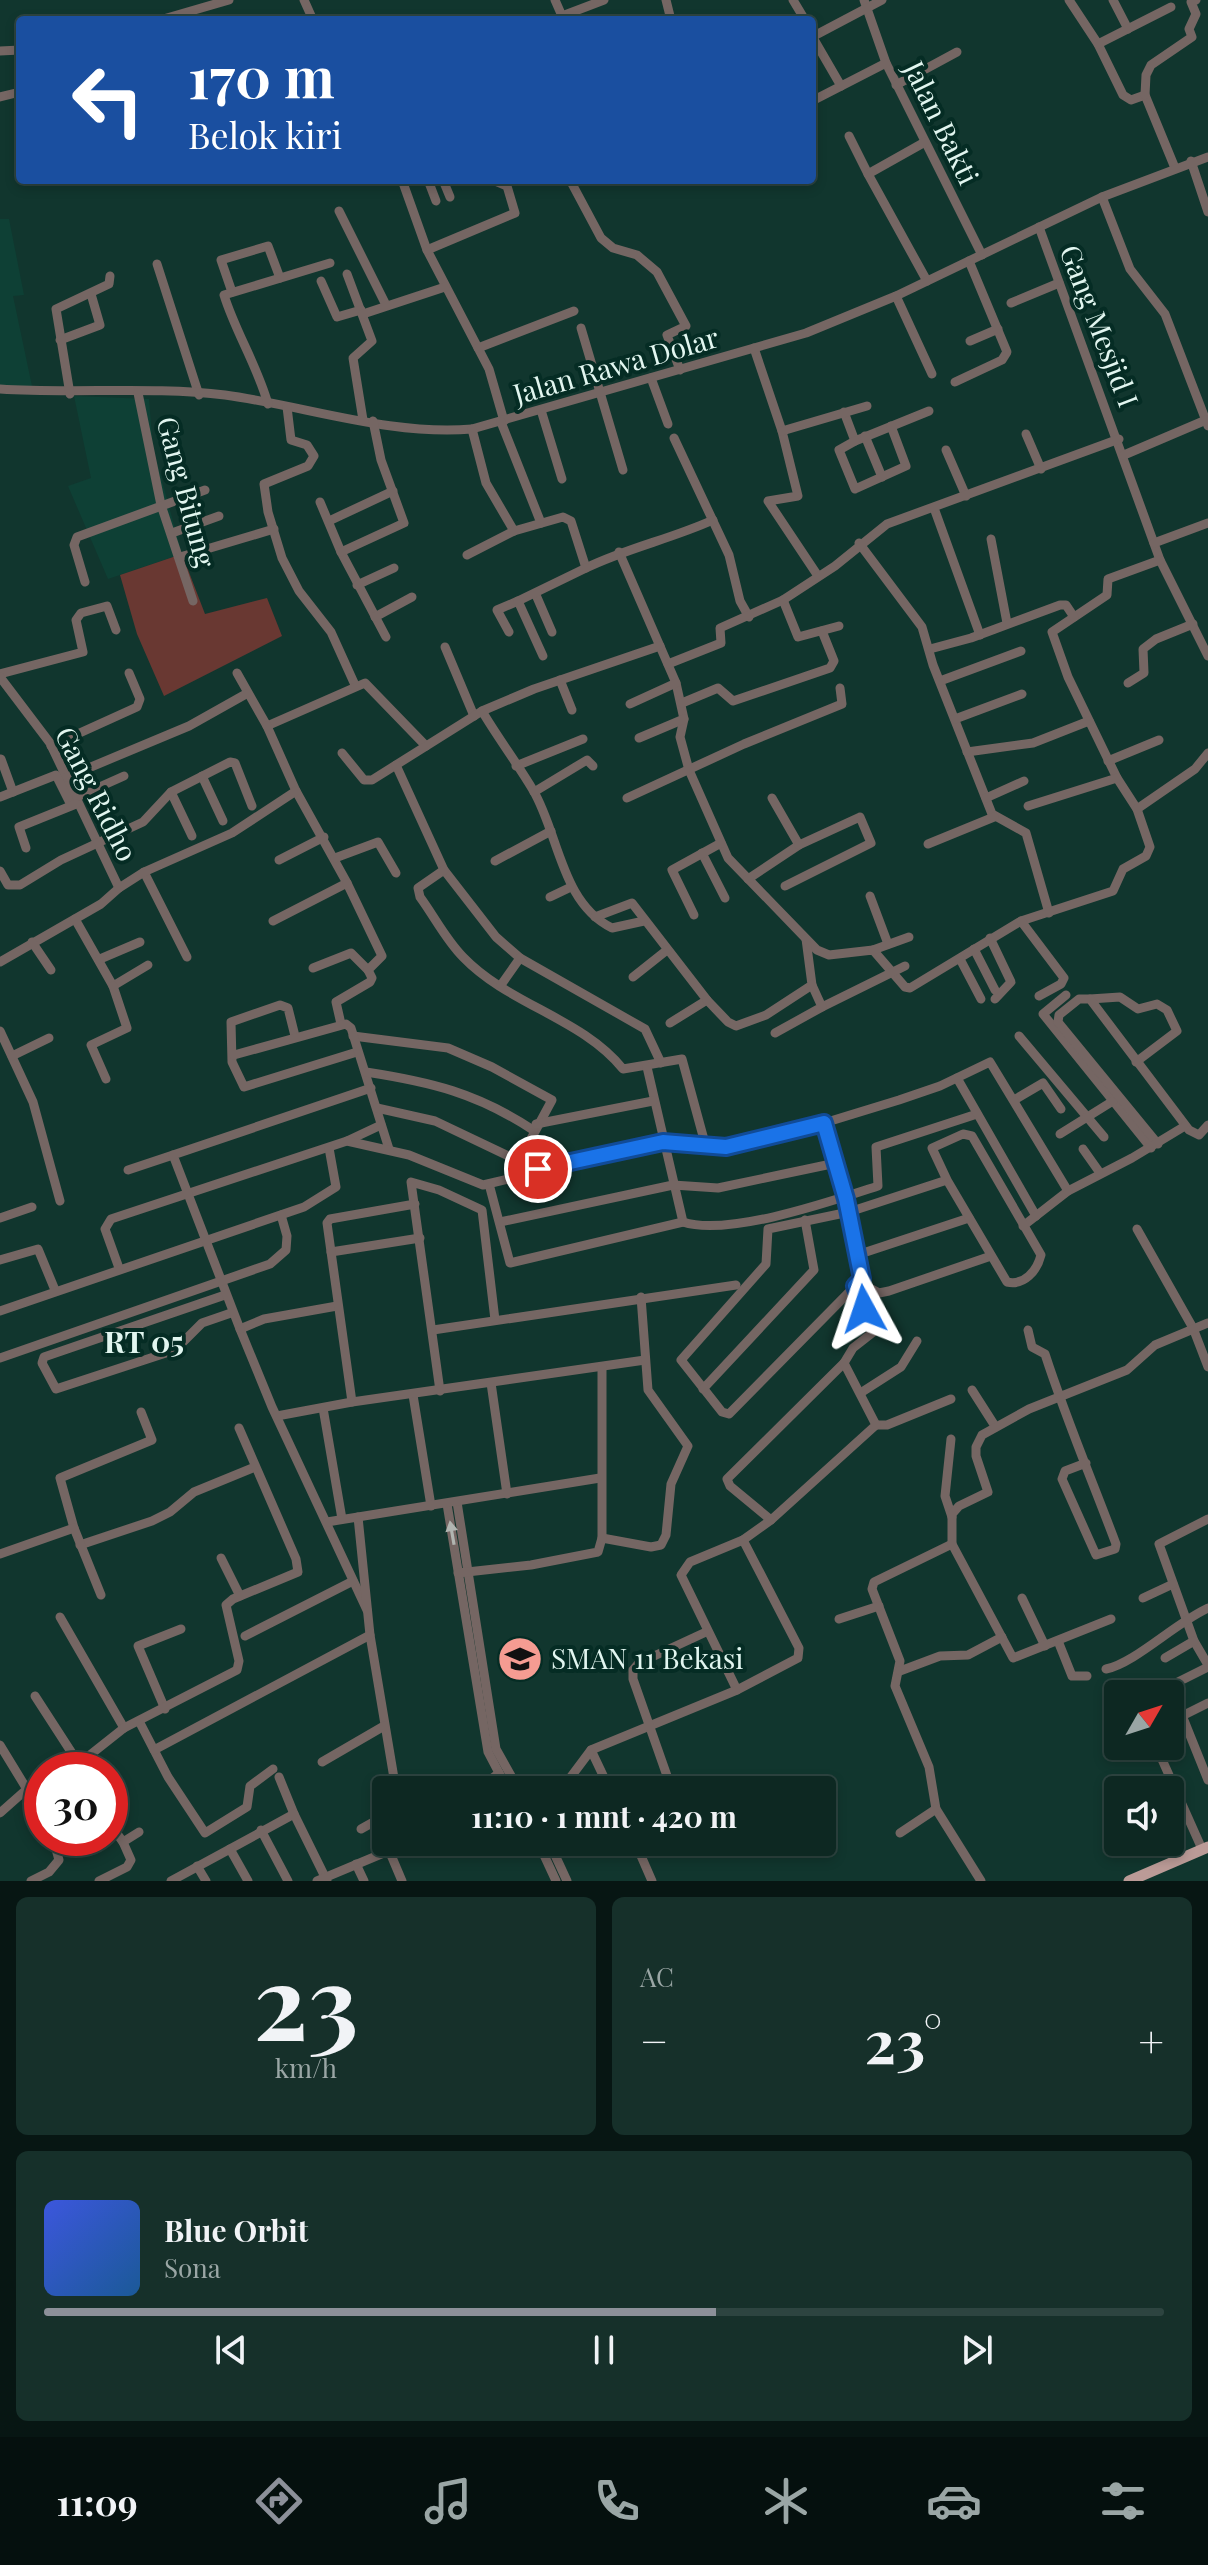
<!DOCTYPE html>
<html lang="id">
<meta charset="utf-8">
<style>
:root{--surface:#0d2822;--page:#16302a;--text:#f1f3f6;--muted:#9aa6a5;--line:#2d4440;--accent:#8c9099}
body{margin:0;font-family:"Playfair Display",serif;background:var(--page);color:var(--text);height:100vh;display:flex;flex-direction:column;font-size:30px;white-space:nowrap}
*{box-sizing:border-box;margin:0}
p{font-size:26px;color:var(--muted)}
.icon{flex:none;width:44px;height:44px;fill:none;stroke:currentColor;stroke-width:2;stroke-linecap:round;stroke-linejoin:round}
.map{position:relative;height:1881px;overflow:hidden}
.sheet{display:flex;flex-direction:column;gap:16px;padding:16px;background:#071613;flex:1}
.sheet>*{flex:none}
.hud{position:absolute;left:16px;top:16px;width:800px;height:168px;border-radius:8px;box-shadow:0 4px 12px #0003,0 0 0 2px var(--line);background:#1a4fa0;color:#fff;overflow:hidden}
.needle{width:52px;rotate:51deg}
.buttons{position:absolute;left:1104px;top:1680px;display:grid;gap:16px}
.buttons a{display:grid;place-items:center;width:80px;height:80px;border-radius:8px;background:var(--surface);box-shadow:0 4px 12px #0003,0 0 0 2px var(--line);font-size:40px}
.speed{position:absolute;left:24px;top:1752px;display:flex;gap:16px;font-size:40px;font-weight:700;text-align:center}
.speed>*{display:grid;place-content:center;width:104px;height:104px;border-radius:50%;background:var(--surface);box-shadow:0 4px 12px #0003,0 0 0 2px var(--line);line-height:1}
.speed .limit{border:12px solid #d22;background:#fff;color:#111}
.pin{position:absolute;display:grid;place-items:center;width:68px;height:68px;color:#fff;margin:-34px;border:4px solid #fff;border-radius:50%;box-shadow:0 2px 8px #0007}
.me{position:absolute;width:88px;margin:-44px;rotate:355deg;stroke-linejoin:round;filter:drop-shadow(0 0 6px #0008)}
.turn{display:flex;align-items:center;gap:28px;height:168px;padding:0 40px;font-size:36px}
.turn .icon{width:104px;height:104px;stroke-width:2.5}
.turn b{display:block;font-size:56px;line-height:68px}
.big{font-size:60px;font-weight:700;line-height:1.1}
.sheet .tile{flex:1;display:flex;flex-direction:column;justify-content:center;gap:12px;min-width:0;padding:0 28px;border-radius:12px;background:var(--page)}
.sheet .dial{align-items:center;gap:0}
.dial b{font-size:104px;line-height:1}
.song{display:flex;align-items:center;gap:24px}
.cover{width:96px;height:96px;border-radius:12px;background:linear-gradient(135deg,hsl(230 70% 55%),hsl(210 70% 35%))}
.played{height:8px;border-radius:4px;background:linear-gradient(90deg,var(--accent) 60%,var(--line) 60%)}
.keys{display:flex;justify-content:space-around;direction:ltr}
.heat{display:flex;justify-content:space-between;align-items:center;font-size:44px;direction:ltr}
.sheet .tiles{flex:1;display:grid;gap:16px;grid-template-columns:1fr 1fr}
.tile:last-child{grid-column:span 2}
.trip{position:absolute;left:372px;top:1776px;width:464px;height:80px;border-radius:8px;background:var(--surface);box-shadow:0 4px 12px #0003,0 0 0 2px var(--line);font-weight:700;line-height:80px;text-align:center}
.menu{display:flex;height:128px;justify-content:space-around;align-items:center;background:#05100e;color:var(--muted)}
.menu .icon{width:56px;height:56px}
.menu .selected{color:var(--accent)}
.menu b{font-size:36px;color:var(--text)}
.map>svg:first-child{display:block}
</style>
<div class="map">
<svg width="1208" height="1881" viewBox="0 0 1208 1881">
<rect width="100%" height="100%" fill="#11362e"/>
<g fill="#0e4035">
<polygon points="0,219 9,219 24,295 13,296 32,386 0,386"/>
<polygon points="74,396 149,399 153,448 182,554 108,579 68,486 91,478"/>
</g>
<polygon fill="#693832" points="182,554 205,614 267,598 282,636 164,696 137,634 120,575"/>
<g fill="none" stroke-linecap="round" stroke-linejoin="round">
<g stroke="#756663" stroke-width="9">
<polyline points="304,0 313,20"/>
<polyline points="555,0 562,16 604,0"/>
<polyline points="666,0 671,20"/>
<polyline points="793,0 805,20"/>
<polyline points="864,0 886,63 982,255"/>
<polyline points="1069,0 1098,44 1123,95 1131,100 1145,95 1175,168"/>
<polyline points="1113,0 1128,29"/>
<polyline points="160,20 229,0"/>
<polyline points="518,20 527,20"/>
<polyline points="812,36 841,86"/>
<polyline points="812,37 882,0"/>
<polyline points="1098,44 1171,7"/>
<polyline points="18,49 20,71"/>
<polyline points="0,51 20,50"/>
<polyline points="896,85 957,52"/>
<polyline points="1145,95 1146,75 1151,65 1192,37 1189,29 1196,14 1191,2 1196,0"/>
<polyline points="0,97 20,92"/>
<polyline points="812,101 886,63"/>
<polyline points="849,136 868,174"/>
<polyline points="925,142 868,174 927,281"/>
<polyline points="1191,161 1208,212"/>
<polyline points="402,180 427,250 489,369 504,421"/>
<polyline points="428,180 436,201"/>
<polyline points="443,180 450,197"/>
<polyline points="570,180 601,238 613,248 637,255 657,272 686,326 667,335 680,370"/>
<polyline points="1102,197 1130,269 1165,314 1208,426"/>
<polyline points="339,211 386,305"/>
<polyline points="1039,227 1160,560 1208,656"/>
<polyline points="427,250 515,213 507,186 493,180"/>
<polyline points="157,264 199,395"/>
<polyline points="347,274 372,341 353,358 363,420"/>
<polyline points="321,281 337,317 361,310"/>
<polyline points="232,292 221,260 268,246 280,278"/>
<polyline points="896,296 932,374"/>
<polyline points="1011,303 1059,283"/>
<polyline points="363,314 445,287"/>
<polyline points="581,328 623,470"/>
<polyline points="60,340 100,325 91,294"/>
<polyline points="970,341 998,329"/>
<polyline points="478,348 574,311"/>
<polyline points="754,348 782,431 798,496 768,501 818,576"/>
<polyline points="651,378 668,424"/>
<polyline points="955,382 1002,360 1007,352 969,261"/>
<path d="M0 389C74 394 152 386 225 395 306 406 390 436 472 429L806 333 896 296 1102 197 1208 157"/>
<polyline points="138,393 161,505 193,601"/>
<polyline points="70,394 56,309 109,284 110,276"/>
<path d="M268 404C257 365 235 331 224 295L330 263"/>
<polyline points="287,407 291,440 307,445 314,456 308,466 264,484 268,512 282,558 299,591 331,632 355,685"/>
<polyline points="541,410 562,479"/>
<polyline points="844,412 855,441 929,411"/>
<polyline points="501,422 541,523"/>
<polyline points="472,429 486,483 514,531"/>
<polyline points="782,431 867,406"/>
<polyline points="1026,434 1041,469"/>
<polyline points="865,436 882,477"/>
<polyline points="674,438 729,555 740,601 749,617"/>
<polyline points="855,441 839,450 855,489 906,466 891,426"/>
<polyline points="946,450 966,496"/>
<polyline points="1124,455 1206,420"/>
<polyline points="320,502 341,552 386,637"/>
<polyline points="934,508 980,635"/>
<polyline points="329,521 393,491"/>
<polyline points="172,533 219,516"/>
<polyline points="991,539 1007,623"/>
<polyline points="859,543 922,627 933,665 992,814 1026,833 1049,913"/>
<polyline points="1154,543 1208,523"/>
<polyline points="341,552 404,523 381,460 373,421"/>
<polyline points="619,552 676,683 684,719 680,737 689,770 728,858 817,950 829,955 873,950 905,987 910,988 1021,921 1113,891 1123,869 1146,856 1150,847 1137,809 1117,778 1068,677 1052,632 1107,595 1108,579 1160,560"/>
<path d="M467 555 514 531 563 517 571 521 586 568C627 548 671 539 713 520"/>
<polyline points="180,557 274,529"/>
<polyline points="85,582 74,545 77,537 205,490"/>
<polyline points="357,585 394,568"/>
<polyline points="536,595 552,632"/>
<polyline points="783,600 798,637 839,626"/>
<polyline points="375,617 412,597"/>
<polyline points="509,632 497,610 518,601"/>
<polyline points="445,647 474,716"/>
<polyline points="930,649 971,638 1060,605 1066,605 1074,617"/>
<polyline points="543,656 518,601 586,568"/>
<polyline points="668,664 721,643 720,628 783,600 835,566 887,524 1119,439"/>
<polyline points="237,673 267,726 365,683 426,746"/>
<polyline points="0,674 83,652 76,620 81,613 107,606 116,630"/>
<polyline points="0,677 50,743 119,888 101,904 0,962"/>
<polyline points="560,680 572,710"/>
<polyline points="940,681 1021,651"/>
<polyline points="1128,683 1144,673 1143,649 1156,639 1193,624"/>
<polyline points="682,703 718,688 733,701 830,668 834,661 822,631"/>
<polyline points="630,704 676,683"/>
<polyline points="482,711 534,689 660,646"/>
<polyline points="955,719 1022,694"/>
<polyline points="267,726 296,791 347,883 273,921"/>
<polyline points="639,738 684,719"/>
<polyline points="51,746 137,707 140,699 129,673"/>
<polyline points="967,752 1033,743 1089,721"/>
<path d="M342 753 364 780H372L482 711C498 738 517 763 533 790 559 834 561 903 612 928L644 921"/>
<polyline points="1,759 13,792"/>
<polyline points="1108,761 1159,740"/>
<polyline points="396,765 444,870 496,937 520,958 645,1029 661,1063"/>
<polyline points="516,766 583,739"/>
<polyline points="202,776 223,821"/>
<polyline points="67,777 189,726 246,694"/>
<polyline points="171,792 192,836"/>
<polyline points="534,792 587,760 593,766"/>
<polyline points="0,797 56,775 71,805"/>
<polyline points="77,797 124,776"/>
<polyline points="627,798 744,744 842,704 840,688"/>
<polyline points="986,798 1024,781"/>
<polyline points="1028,806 1117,778"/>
<polyline points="1137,809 1195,769 1208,753"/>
<polyline points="928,844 994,817"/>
<polyline points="26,848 19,827 76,804"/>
<polyline points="702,853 725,898"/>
<polyline points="335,858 378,842 396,873"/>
<polyline points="279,860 324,837"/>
<polyline points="495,861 551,831"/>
<path d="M444 870 418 888 420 897C434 916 446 940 463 957 509 1005 582 1018 623 1069L682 1059 706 1147"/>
<polyline points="0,871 8,885 20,885 61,860 143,822 171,792 230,762 235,763 252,806"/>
<polyline points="144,872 187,957"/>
<polyline points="748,879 799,845 772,798"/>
<polyline points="785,886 871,843 860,817 799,845"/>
<polyline points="119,888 144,872 232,833 296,791"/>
<polyline points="870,896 888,944"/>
<polyline points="550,897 571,887"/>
<polyline points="694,915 672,870 721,843"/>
<polyline points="595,917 632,903 707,1000 670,1023"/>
<polyline points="75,919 113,986 148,965"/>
<polyline points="1021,921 1064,978 1061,984 1039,996"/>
<polyline points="990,938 1011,982 995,999"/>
<polyline points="32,942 51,970"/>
<polyline points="974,949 995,990"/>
<polyline points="873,950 909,937"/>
<polyline points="100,959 140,942"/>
<polyline points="960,959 981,999"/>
<polyline points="313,968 351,953 368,970"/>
<polyline points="633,977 667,950"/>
<polyline points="501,985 520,958"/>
<polyline points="1066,995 1043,1014 1151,1148"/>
<polyline points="1090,999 1120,997 1138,1009 1157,1004 1167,1010 1177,1031 1136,1062"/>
<polyline points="707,1000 728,1022 736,1026 766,1015 812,985 806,939"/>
<polyline points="822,1007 905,966"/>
<polyline points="341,1024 336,1002 370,982 372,978 368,970 382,956 347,883"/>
<polyline points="0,1031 33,1102 60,1201"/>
<polyline points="775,1033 822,1007 812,985"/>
<polyline points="295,1036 288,1008 280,1005 231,1022 232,1062 244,1087 357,1052"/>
<polyline points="353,1036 448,1048 492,1067 552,1100 511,1176"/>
<polyline points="1019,1036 1104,1137"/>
<polyline points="234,1055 346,1024 351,1028 389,1149"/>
<polyline points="12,1056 49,1038"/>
<path d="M647 1067 683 1222C728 1237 832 1201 878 1186L876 1147 977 1114"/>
<path d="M366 1072C431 1082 477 1093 533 1130"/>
<polyline points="957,1078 1036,1216"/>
<polyline points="106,1079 91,1045 127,1028 113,986"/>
<polyline points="1014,1100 1043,1083 1061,1109"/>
<polyline points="377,1108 435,1121 517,1160"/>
<polyline points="824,1123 866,1286 879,1293 889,1291 991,1256"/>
<polyline points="536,1124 653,1101"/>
<polyline points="1060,1134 1113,1101"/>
<polyline points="347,1141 381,1125"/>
<polyline points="1158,1144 1058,1022 1059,1015 1079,999 1090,999 1189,1130 1199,1135 1208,1125"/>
<polyline points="1083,1149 1100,1173"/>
<polyline points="128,1170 173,1155"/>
<polyline points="489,1184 510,1263 683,1222"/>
<polyline points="0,1218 32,1207"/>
<polyline points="500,1222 673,1185 718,1188 836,1163"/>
<polyline points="1023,1226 1068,1191 1132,1158 1185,1126"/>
<polyline points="1137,1229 1193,1328 1208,1367"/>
<polyline points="331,1252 420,1238"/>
<polyline points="857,1255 969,1218"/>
<polyline points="0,1260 38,1249 55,1290"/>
<polyline points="119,1268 105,1229 111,1219 347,1141 409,1155 483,1185 663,1142 726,1147 824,1123 899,1100 940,1086 990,1062 1068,1191"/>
<path d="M862 1279 729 1414 722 1412 681 1360 766 1264 768 1229 849 1212 947 1180 932 1148 963 1134 972 1136 1041 1255C1037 1271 1024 1286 1007 1282L947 1180"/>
<polyline points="225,1295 44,1357 42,1363 56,1389 175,1350 202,1323 231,1313"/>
<polyline points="337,1306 264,1319 240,1329 272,1407 367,1610"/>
<polyline points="0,1311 304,1207 336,1187 329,1148"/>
<polyline points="240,1329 173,1155 371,1088"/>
<polyline points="433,1330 736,1285"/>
<path d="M1028 1330 1032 1347 1045 1354C1066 1419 1092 1480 1116 1544L1115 1549 1096 1555 1062 1479 1065 1471 1086 1463"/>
<polyline points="0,1358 270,1264 286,1250 287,1236 281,1215"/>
<polyline points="491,1383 507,1494"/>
<polyline points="703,1389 814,1270 805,1220"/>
<polyline points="972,1390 995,1426"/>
<polyline points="440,1391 411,1182 439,1190 482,1210 495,1320"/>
<polyline points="862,1392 901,1367 917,1341"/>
<polyline points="413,1395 431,1506"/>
<polyline points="352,1402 327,1223 330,1219 415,1204"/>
<polyline points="323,1408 342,1519"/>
<polyline points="277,1416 352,1402 645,1360"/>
<polyline points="876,1425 887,1425 951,1399"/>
<polyline points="951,1439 945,1496 952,1517"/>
<polyline points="457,1502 496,1749 519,1790"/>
<polyline points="447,1504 488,1752 508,1790"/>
<polyline points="358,1517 370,1635 396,1790"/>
<polyline points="1208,1519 1159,1544 1194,1641 1208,1665"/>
<polyline points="771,1520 730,1486 727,1479 844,1363 853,1348 876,1330 876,1322 864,1309 855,1286"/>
<polyline points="327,1522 600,1478"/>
<polyline points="74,1528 60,1478 152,1440 141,1412"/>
<polyline points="602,1538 651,1547 661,1545 666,1535 671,1484 688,1446 648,1390 641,1297"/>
<polyline points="952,1544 874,1582 872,1589 900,1661 895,1686 929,1767 936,1809 981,1881"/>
<polyline points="80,1545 152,1521 170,1512 194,1492 255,1467"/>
<polyline points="0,1554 74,1528 101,1595"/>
<polyline points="221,1558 240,1596"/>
<polyline points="458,1573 531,1565 598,1552 602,1538 602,1367"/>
<polyline points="1022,1598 1045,1646"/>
<polyline points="1143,1598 1173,1584"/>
<polyline points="60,1617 124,1728"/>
<polyline points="839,1619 879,1606"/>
<polyline points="1111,1619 1013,1658 952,1544 952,1514 959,1506 988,1492 976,1456 976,1447 982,1435 1029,1409 1127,1370 1155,1345 1208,1323"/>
<polyline points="245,1636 353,1581"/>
<polyline points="1058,1641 1072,1676 1087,1676"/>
<polyline points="1165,1658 1194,1641"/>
<polyline points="1208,1667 1176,1683 1173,1693 1208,1780"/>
<path d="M1106 1669C1135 1663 1175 1623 1208 1608"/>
<polyline points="900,1671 940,1656 968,1655 1002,1637"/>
<polyline points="737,1690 681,1575 690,1562 743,1540"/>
<polyline points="35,1696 79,1764"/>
<polyline points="165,1709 138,1646 181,1629"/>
<polyline points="1182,1716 1208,1703"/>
<polyline points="139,1721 168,1777 205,1833 247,1807 250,1786 273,1769"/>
<polyline points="0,1745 42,1814"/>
<polyline points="1156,1746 1202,1849"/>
<polyline points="154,1750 370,1635"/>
<polyline points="591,1750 610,1790"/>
<polyline points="322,1762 384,1726"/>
<polyline points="71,1770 124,1728 237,1670 239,1661 226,1605 233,1599 298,1572 296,1559 239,1428"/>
<polyline points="279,1777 294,1814"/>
<polyline points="477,1790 499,1773"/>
<polyline points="561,1790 591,1750 737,1690 798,1658 799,1648 743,1540 771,1520 876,1425 844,1363"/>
<polyline points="672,1790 633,1679 633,1670 639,1663 706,1632"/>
<polyline points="0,1813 27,1789"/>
<polyline points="110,1824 123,1842"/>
<polyline points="361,1829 386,1815"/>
<polyline points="261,1830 288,1881"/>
<polyline points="900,1833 936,1809"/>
<polyline points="538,1842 556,1881"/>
<polyline points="549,1842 567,1881"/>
<polyline points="635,1842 652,1881"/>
<polyline points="230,1849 294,1814 327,1881"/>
<polyline points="641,1855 676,1842"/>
<polyline points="356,1864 364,1881"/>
<polyline points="197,1866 206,1881"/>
<polyline points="31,1881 49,1872 59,1860 53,1838"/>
<polyline points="99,1881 127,1867 131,1860 123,1842 139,1832"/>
<polyline points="171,1881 230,1849 248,1881"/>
<polyline points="317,1881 386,1852 391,1855 402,1881"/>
</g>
<polyline stroke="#bb9b97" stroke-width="11" points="1129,1881 1208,1847"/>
</g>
<defs><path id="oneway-solid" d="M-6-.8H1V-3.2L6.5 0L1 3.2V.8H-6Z" transform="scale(2)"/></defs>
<use fill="#b1b5b1" href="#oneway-solid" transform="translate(452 1533) rotate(-100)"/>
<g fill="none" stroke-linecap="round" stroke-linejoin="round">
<g stroke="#114b97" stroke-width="20">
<polyline id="route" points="538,1169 663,1142 726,1147 824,1123 846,1199 862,1279 855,1286 864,1309"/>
</g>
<use href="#route" stroke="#1a73e8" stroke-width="14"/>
</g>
<defs>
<g id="school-disc" transform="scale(2.3)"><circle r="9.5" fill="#f59c92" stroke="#052c24"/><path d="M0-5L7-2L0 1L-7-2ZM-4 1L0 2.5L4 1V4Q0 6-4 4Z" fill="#111"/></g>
</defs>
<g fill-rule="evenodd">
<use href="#school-disc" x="520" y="1659"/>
</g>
<g text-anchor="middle" stroke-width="8" stroke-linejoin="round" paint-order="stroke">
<g font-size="28" fill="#e2f6f0" stroke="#052c24">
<text transform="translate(941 123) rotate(64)" y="10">Jalan Bakti</text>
<text transform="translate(1099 326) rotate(69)" y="10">Gang Mesjid I</text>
<text transform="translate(616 366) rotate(-16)" y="10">Jalan Rawa Dolar</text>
<text transform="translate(186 492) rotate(75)" y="10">Gang Bitung</text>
<text transform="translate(96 794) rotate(63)" y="10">Gang Ridho</text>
</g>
<g font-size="28" fill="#e2f6f0" stroke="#052c24" text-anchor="start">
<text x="551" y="1669">SMAN 11 Bekasi</text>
</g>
<g font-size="30" font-weight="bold" fill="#e2f6f0" stroke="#052c24">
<text x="144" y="1353">RT 05</text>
</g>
</g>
</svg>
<div class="buttons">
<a><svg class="needle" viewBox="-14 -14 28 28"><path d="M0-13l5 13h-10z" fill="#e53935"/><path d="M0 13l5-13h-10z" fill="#9aa6a5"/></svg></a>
<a><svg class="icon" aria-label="sound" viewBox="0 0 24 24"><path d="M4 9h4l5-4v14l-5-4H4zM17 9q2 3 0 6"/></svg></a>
</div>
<div class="speed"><div class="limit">30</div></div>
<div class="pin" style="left:538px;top:1169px;background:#d93025"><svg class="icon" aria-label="arrive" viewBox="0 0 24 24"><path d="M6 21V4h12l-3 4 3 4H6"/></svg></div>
<svg class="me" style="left:864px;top:1309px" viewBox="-20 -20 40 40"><path d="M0-17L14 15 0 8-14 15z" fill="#1a73e8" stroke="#fff" stroke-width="4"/></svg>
<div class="trip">11:10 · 1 mnt · 420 m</div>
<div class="hud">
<div class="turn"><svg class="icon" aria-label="left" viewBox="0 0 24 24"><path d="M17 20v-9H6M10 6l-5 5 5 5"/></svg><div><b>170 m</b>Belok kiri</div></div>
</div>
</div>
<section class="sheet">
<div class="tiles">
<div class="tile dial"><b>23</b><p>km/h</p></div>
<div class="tile"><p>AC</p>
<div class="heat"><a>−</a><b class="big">23°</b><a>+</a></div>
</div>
<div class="tile">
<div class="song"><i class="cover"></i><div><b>Blue Orbit</b><p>Sona</p></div></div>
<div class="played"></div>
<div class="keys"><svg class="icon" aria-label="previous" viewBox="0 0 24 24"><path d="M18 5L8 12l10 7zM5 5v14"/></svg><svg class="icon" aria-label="pause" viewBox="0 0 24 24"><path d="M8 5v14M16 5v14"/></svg><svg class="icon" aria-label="next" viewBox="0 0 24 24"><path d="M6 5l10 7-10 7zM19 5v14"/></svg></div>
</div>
</div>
</section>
<nav class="menu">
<b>11:09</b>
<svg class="icon selected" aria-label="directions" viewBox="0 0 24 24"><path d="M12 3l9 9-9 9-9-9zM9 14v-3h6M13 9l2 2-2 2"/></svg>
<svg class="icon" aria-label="music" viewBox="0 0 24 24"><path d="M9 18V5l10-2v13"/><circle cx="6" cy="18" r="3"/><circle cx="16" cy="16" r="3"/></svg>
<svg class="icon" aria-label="phone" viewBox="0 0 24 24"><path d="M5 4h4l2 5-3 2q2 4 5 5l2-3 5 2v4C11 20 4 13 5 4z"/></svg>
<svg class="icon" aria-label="climate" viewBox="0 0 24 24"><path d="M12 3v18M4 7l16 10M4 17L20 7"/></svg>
<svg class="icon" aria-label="car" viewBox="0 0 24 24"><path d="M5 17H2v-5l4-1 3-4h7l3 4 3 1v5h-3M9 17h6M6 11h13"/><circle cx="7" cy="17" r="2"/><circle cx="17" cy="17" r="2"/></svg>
<svg class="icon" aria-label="filters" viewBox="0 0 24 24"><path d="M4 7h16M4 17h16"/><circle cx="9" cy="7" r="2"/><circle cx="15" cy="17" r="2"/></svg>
</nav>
